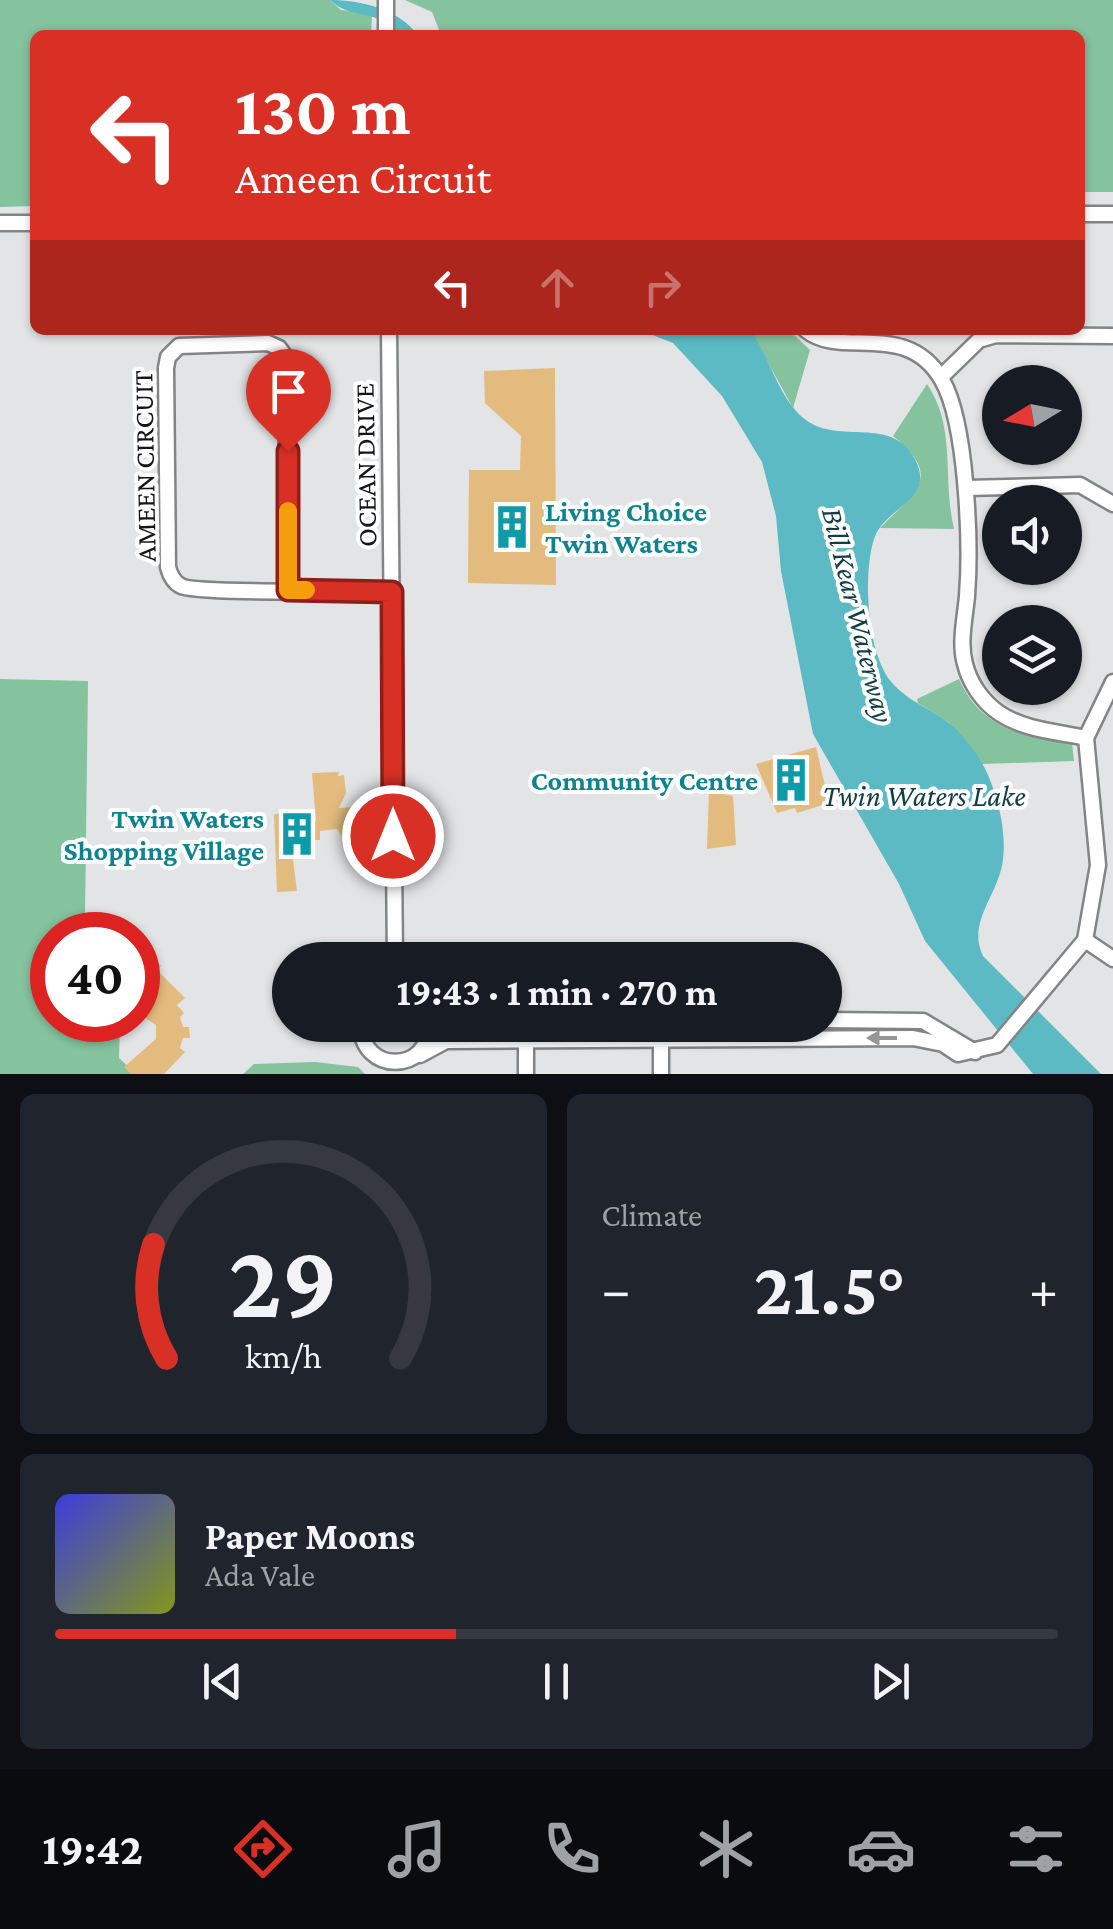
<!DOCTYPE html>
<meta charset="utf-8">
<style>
:root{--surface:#171b24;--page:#20242c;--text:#f1f3f6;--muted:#9ea1a6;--line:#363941;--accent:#d93025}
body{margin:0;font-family:"Crimson Pro",serif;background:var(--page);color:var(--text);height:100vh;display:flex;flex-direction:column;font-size:38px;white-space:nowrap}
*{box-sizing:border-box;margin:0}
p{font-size:32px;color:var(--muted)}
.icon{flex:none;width:55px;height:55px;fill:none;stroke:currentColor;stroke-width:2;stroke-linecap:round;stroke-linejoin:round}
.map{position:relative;height:1074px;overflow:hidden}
.panel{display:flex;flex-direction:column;gap:20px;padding:20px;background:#0d0f14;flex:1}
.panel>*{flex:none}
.guide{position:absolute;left:30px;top:30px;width:1055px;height:305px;border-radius:15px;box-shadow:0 2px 8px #0004;background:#d93025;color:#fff;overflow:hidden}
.needle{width:65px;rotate:260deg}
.tools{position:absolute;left:982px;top:365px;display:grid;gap:20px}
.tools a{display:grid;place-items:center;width:100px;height:100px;border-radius:50%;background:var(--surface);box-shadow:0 2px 8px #0004;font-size:50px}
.speed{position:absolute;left:30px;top:912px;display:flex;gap:20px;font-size:50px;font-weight:700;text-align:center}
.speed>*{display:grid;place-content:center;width:130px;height:130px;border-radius:50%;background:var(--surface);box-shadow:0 2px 8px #0004;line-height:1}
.speed .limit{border:15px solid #d22;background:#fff;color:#111}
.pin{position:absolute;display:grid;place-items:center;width:85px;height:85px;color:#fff;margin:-102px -42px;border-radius:50% 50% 50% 0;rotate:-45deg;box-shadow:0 0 10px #0007}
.pin .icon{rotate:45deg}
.me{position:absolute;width:110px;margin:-55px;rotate:0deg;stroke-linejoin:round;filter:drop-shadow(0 0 8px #0008)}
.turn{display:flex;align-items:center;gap:35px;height:210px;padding:0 40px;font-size:45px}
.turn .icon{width:130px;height:130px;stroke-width:2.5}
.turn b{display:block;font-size:70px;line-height:85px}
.lanes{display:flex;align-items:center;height:95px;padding:0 40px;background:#0003;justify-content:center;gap:50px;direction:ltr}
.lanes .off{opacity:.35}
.big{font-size:75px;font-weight:700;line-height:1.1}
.panel .tile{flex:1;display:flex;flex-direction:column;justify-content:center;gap:15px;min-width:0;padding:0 35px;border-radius:15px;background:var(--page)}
.panel .dial{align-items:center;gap:0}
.dial svg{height:260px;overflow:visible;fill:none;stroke:var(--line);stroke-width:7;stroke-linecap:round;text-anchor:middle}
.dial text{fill:var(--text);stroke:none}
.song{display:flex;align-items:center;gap:30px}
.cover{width:120px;height:120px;border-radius:15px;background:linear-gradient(135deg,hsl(240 70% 55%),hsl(70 70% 35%))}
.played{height:10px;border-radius:5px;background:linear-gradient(90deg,var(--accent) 40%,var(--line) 40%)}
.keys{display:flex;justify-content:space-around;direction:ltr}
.heat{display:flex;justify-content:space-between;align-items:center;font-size:55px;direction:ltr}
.panel .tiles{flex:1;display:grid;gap:20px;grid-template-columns:1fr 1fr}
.tile:last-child{grid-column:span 2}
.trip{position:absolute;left:272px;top:942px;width:570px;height:100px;border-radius:50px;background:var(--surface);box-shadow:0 2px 8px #0004;font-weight:700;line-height:100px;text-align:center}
.tab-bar{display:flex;height:160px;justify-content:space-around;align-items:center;background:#090b0e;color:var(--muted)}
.tab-bar .icon{width:70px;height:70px}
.tab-bar .current{color:var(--accent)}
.tab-bar b{font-size:45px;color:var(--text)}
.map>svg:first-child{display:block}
</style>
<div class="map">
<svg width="1113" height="1074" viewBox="0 0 1113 1074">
<rect width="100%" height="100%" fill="#e3e4e6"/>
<g fill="#85c29e">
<polygon points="0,0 330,0 341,10 372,13 371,35 35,35 35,206 0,207"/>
<polygon points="405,0 1113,0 1113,192 1080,192 1080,35 441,35 432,12"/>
<polygon points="750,330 789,330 810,350 793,408"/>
<path d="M927 384C957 428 942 479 954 529L880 528C911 495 947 479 893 436Z"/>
<polygon points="0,679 88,681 85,915 122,935 52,935 52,1020 120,1020 119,1058 136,1074 0,1074"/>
<path d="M959 679C980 727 1022 738 1072 743L1074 761 982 764 948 722 918 703 917 699Z"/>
<polygon points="315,1062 358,1067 365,1074 243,1074 254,1064"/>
</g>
<g fill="#5cbac5">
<path d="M330 0C361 0 398 9 418 35H397C379 7 352 21 330 0Z"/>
<path d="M640 330H750C770 357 779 400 806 420 839 445 892 415 915 459 935 498 892 505 877 532 869 547 868 575 868 592 869 619 872 649 885 673 898 696 925 706 945 720 964 734 982 759 990 780 1001 807 1008 843 1001 870 993 900 968 925 983 956L1101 1074H1033L925 941 899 884 813 734 781 571 776 516 762 462 722 396 673 343Z"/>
</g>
<g fill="#e3bb7e">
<polygon points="555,368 556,585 468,583 469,470 520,470 521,436 485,403 484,371"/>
<polygon points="816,747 829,803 797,813 795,808 777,813 756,764"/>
<polygon points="339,772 338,776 344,775 346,793 339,808 355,807 353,830 343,838 337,829 320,831 320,840 297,841 293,859 297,891 277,892 274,814 302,812 302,822 316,821 312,773"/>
<polygon points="709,791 733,796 736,845 707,849"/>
<polygon points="152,956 161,966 157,970 185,998 177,1005 184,1013 180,1017 183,1027 189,1027 190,1038 183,1038 180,1048 185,1052 164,1074 131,1074 124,1067 156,1039 156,1025 138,1013 138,966 140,969"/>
</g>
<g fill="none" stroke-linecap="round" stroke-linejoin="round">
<g stroke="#838486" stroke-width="19">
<g id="minor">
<polyline points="386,0 386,35"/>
<polyline points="1080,214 1113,214"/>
<polyline points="0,223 35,223"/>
<polyline points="389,330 395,960"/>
<path d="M806 330C841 359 907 319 942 380 967 423 971 545 967 596 965 619 959 642 965 664 970 684 983 702 999 713 1024 730 1058 732 1086 738"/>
<polyline points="941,377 979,340 996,335 1113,336"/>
<polyline points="966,488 1080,485 1113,504"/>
<path d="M288 590 286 358 279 348 268 343 179 346 168 357 166 368 168 567C170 575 173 582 181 586 195 594 362 591 392 592"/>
<polyline points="1085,940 1113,959"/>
<polyline points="825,1020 923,1021 975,1052"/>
<path d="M361 1025C361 1074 429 1074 430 1025"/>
<polyline points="469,1025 539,1025"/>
<polyline points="661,1025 661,1074"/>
<polyline points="420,1055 446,1041 913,1038 943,1044 958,1054 997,1045 1085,940 1098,865 1086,738 1113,682"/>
<polyline points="526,1074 526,1037"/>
</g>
</g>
<use href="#minor" stroke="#fff" stroke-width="14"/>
</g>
<defs><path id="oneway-solid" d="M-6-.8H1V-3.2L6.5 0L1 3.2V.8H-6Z" transform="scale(2.5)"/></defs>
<use fill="#969696" href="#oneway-solid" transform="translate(882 1038) rotate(180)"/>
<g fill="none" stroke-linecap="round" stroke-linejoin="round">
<g stroke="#8d1f18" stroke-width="25">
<polyline id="route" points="288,451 288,590 392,592 393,836"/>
</g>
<use href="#route" stroke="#d93025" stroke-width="18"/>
<polyline stroke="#f59e0b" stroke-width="18" points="288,511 288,590 306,590"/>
</g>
<defs>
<g id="building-bare" transform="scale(3.45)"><path d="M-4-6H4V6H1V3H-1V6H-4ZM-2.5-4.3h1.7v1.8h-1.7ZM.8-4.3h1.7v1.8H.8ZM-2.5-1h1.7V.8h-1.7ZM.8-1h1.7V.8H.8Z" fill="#0f9aa8" stroke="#fff" stroke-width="2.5" paint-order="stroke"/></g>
</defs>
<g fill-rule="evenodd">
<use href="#building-bare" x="512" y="527"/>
<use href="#building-bare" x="791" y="780"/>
<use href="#building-bare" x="297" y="834"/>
</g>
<g text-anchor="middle" stroke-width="8" stroke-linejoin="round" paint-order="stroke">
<g font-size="28" fill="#151516" stroke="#fff">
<text transform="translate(365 465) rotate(-91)" y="10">OCEAN DRIVE</text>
<text transform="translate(144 466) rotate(-91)" y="10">AMEEN CIRCUIT</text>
</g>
<g font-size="28" font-weight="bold" fill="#0d838f" stroke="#fff" text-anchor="end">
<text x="545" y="521" text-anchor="start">Living Choice<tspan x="545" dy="32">Twin Waters</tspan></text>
<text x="758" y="790">Community Centre</text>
<text x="264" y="828">Twin Waters<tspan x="264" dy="32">Shopping Village</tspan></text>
</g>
<g font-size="30" font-style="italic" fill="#123e43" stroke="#fff">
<text transform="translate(858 615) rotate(76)" y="10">Bill Kear Waterway</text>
<text x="924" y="806">Twin Waters Lake</text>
</g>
</g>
</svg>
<div class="tools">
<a><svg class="needle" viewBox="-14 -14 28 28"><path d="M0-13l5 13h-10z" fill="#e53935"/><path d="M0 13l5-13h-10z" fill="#9ea1a6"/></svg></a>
<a><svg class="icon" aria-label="sound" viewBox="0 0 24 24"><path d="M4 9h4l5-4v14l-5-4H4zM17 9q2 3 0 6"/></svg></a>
<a><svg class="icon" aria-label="layers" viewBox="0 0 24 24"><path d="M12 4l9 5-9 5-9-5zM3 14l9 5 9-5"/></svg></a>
</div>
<div class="speed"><div class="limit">40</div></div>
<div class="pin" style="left:288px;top:451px;background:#d93025"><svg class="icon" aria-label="arrive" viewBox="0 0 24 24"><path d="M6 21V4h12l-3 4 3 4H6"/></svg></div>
<svg class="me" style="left:393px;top:836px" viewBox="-20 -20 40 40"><circle r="17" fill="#d93025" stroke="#fff" stroke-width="3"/><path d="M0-11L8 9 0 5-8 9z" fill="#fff"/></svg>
<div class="trip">19:43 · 1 min · 270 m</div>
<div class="guide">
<div class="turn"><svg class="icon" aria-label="left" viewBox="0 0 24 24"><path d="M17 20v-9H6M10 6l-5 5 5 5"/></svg><div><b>130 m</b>Ameen Circuit</div></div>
<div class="lanes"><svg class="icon" aria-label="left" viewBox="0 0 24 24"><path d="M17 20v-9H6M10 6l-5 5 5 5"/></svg><svg class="icon off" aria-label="ahead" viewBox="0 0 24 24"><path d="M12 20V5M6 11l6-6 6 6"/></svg><svg class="icon off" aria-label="right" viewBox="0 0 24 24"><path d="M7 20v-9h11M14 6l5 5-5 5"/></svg></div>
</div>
</div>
<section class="panel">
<div class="tiles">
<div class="tile dial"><svg viewBox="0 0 100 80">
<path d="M14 69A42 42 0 1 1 86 69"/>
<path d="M14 69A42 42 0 0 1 10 34" stroke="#d93025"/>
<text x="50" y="56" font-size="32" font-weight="700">29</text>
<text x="50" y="72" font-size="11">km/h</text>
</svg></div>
<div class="tile"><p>Climate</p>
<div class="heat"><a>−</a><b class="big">21.5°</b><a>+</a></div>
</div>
<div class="tile">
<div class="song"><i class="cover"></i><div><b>Paper Moons</b><p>Ada Vale</p></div></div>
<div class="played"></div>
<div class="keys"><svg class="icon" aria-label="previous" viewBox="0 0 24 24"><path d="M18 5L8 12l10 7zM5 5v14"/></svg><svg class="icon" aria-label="pause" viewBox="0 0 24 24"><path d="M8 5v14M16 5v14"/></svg><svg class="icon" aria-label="next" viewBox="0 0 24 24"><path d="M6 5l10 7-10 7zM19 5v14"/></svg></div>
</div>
</div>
</section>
<nav class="tab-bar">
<b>19:42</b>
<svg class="icon current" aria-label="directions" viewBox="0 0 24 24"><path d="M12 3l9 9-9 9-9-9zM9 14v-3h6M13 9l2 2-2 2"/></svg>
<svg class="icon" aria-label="music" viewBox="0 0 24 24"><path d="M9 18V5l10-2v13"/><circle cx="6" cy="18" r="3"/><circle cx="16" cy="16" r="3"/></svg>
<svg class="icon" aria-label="phone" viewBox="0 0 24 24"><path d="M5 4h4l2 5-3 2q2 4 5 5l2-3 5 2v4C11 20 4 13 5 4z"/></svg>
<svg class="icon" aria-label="climate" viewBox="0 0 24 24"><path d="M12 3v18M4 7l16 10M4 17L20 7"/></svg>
<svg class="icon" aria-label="car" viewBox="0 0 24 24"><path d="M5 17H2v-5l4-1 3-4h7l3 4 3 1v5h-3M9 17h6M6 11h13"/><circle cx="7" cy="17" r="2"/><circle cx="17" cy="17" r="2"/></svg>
<svg class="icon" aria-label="filters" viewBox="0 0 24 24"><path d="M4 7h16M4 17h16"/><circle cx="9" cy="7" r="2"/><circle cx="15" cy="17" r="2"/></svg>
</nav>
